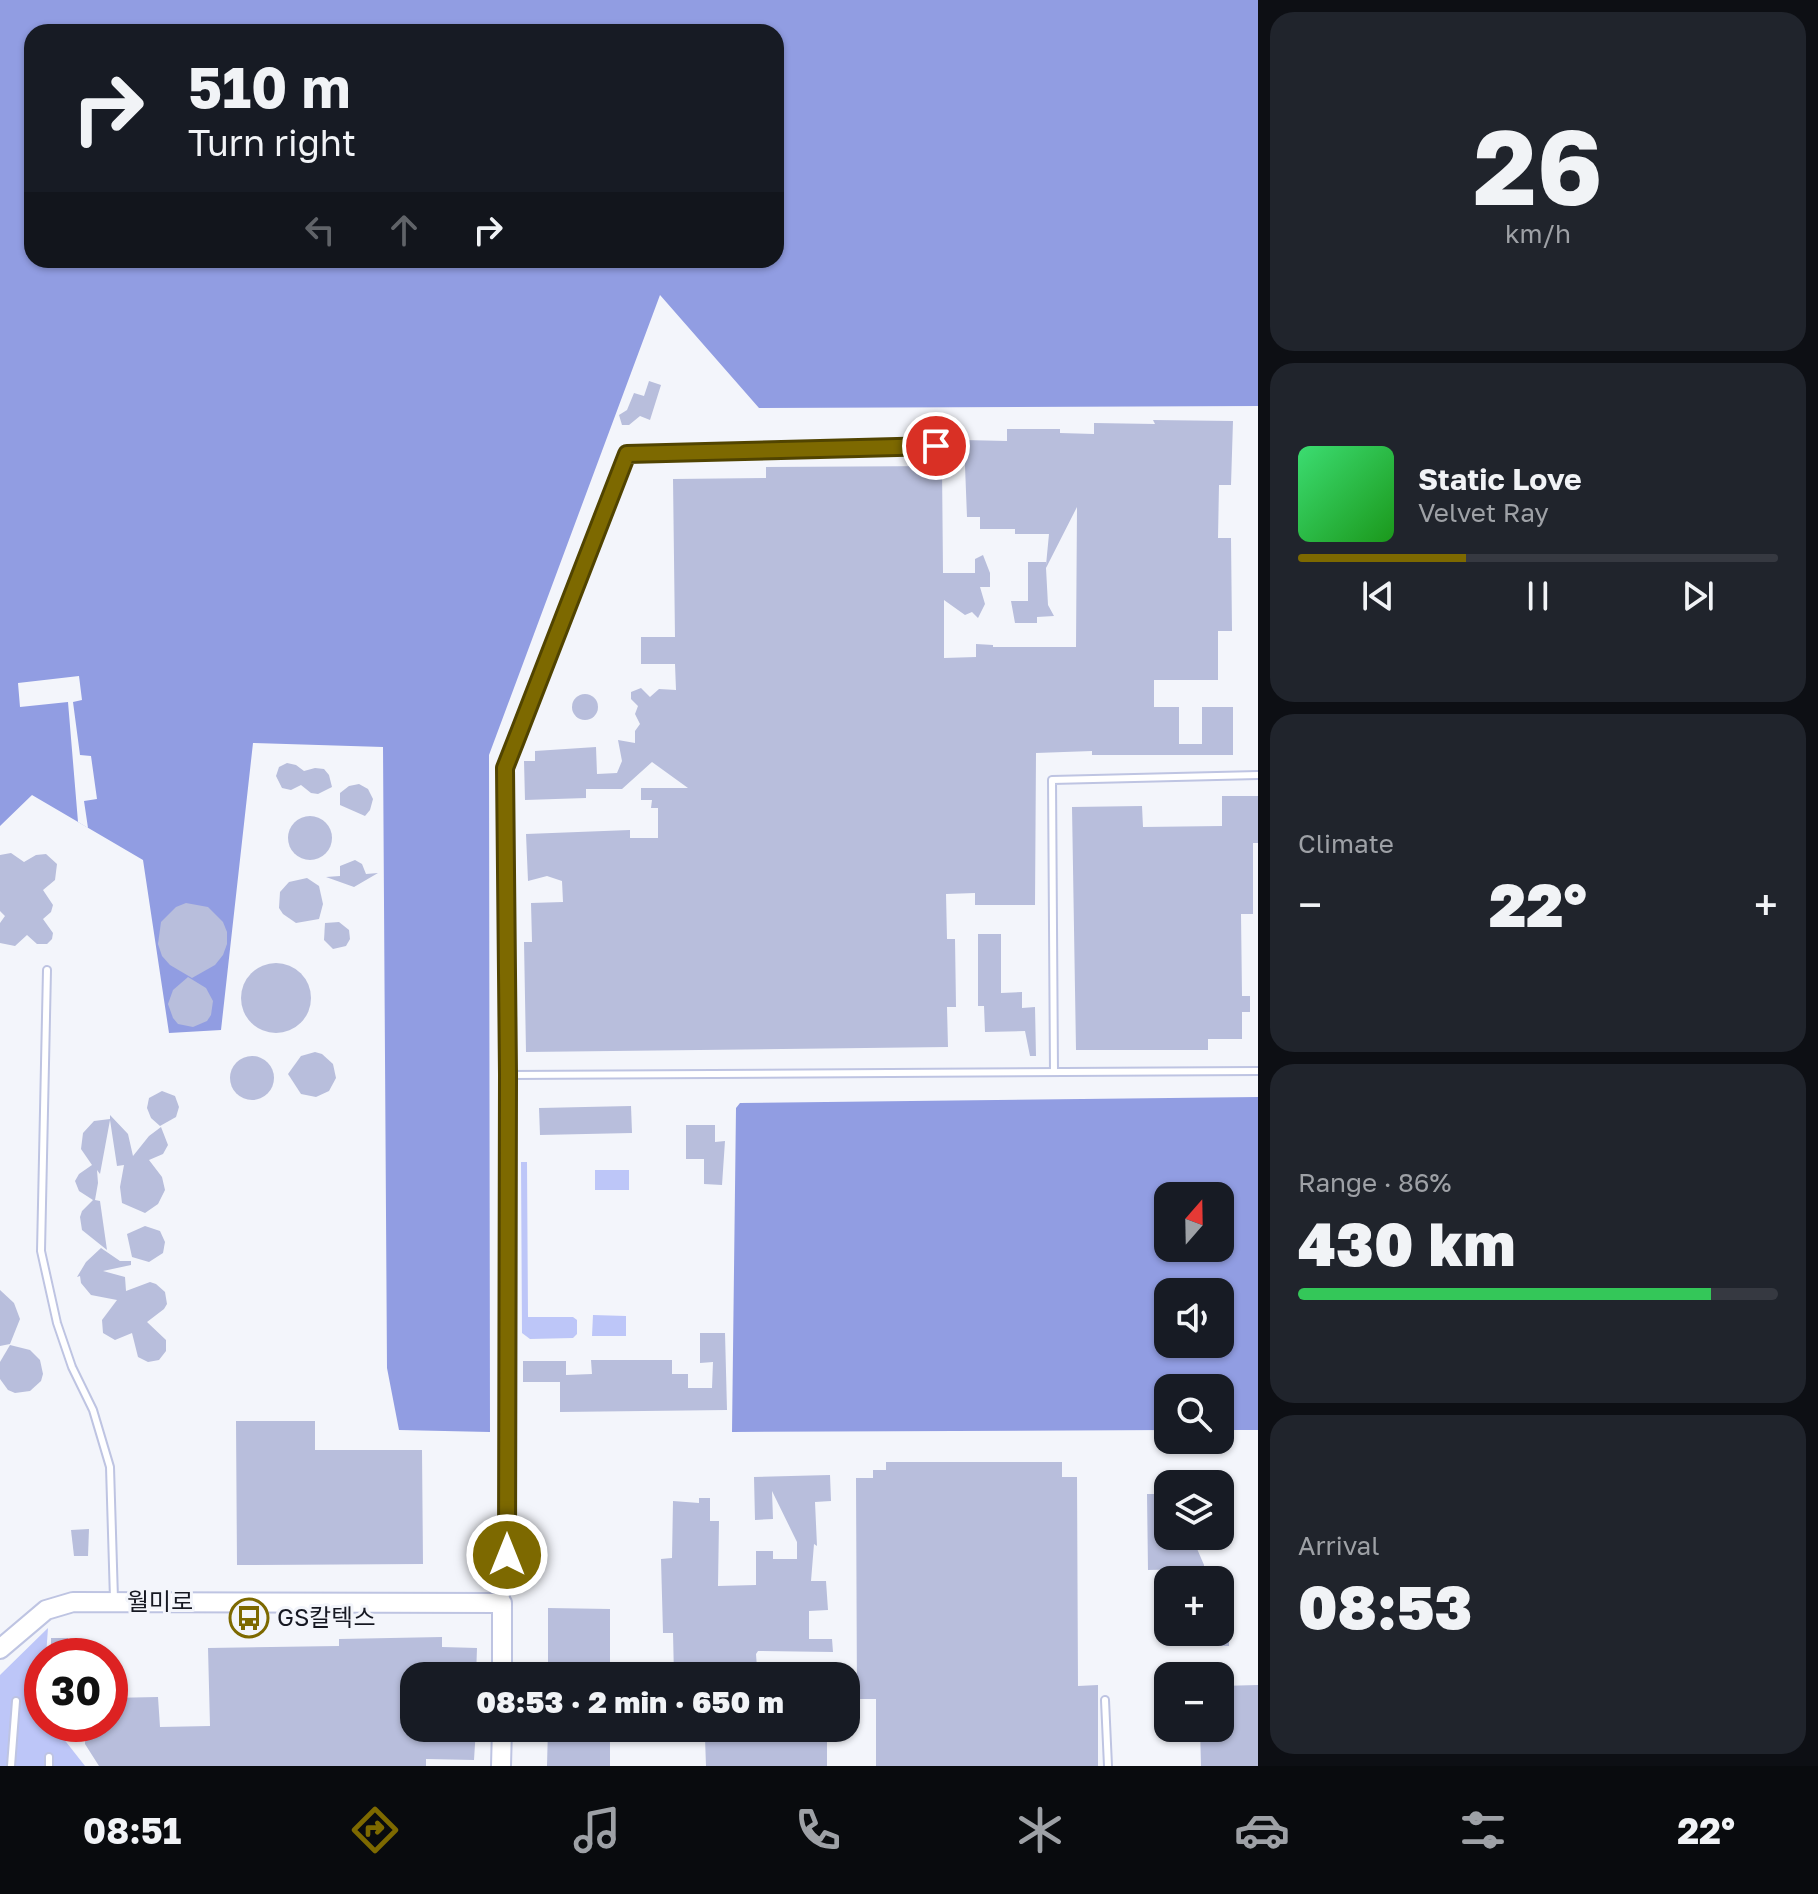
<!DOCTYPE html>
<meta charset="utf-8">
<style>
:root{--surface:#171b24;--page:#20242c;--text:#f1f3f6;--muted:#9ea1a6;--line:#363941;--accent:#7d6900}
body{margin:0;font-family:"Golos Text","Noto Sans KR",sans-serif;background:var(--page);color:var(--text);height:100vh;display:flex;flex-direction:column;font-size:30px;white-space:nowrap}
*{box-sizing:border-box;margin:0}
p{font-size:26px;color:var(--muted)}
.icon{flex:none;width:44px;height:44px;fill:none;stroke:currentColor;stroke-width:2;stroke-linecap:round;stroke-linejoin:round}
.map{position:relative;flex:1;overflow:hidden}
.sheet{display:flex;flex-direction:column;gap:12px;padding:12px;background:#0d0f14;width:560px}
.sheet>*{flex:none}
.guide{position:absolute;left:24px;top:24px;width:760px;height:244px;border-radius:24px;box-shadow:0 2px 6px #0004;background:#171b24;color:var(--text);overflow:hidden}
.needle{width:52px;rotate:20deg}
.buttons{position:absolute;left:1154px;top:1182px;display:grid;gap:16px}
.buttons a{display:grid;place-items:center;width:80px;height:80px;border-radius:16px;background:var(--surface);box-shadow:0 2px 6px #0004;font-size:40px}
.speed{position:absolute;left:24px;top:1638px;display:flex;gap:16px;font-size:40px;font-weight:700;text-align:center}
.speed>*{display:grid;place-content:center;width:104px;height:104px;border-radius:50%;background:var(--surface);box-shadow:0 2px 6px #0004;line-height:1}
.speed .limit{border:12px solid #d22;background:#fff;color:#111}
.pin{position:absolute;display:grid;place-items:center;width:68px;height:68px;color:#fff;margin:-34px;border:4px solid #fff;border-radius:50%;box-shadow:0 2px 8px #0007}
.me{position:absolute;width:88px;margin:-44px;rotate:0deg;stroke-linejoin:round;filter:drop-shadow(0 0 6px #0008)}
.turn{display:flex;align-items:center;gap:28px;height:168px;padding:0 32px;font-size:36px}
.turn .icon{width:104px;height:104px;stroke-width:2.5}
.turn b{display:block;font-size:56px;line-height:68px}
.lanes{display:flex;align-items:center;height:76px;padding:0 32px;background:#0003;justify-content:center;gap:40px;direction:ltr}
.lanes .off{opacity:.35}
.big{font-size:60px;font-weight:800;line-height:1.1}
.sheet .tile{flex:1;display:flex;flex-direction:column;justify-content:center;gap:12px;min-width:0;padding:0 28px;border-radius:24px;background:var(--page)}
.sheet .dial{align-items:center;gap:0}
.dial b{font-size:104px;line-height:1}
.song{display:flex;align-items:center;gap:24px}
.cover{width:96px;height:96px;border-radius:12px;background:linear-gradient(135deg,hsl(140 70% 55%),hsl(120 70% 35%))}
.played{height:8px;border-radius:4px;background:linear-gradient(90deg,var(--accent) 35%,var(--line) 35%)}
.keys{display:flex;justify-content:space-around;direction:ltr}
.heat{display:flex;justify-content:space-between;align-items:center;font-size:44px;direction:ltr}
.charge{height:12px;border-radius:6px;background:linear-gradient(90deg,#34c759 86%,var(--line) 0)}
.trip{position:absolute;left:400px;top:1662px;width:460px;height:80px;border-radius:24px;background:var(--surface);box-shadow:0 2px 6px #0004;font-weight:800;line-height:80px;text-align:center}
.tab-bar{display:flex;height:128px;justify-content:space-around;align-items:center;background:#090b0e;color:var(--muted)}
.tab-bar .icon{width:56px;height:56px}
.tab-bar .on{color:var(--accent)}
.tab-bar b{font-size:36px;color:var(--text)}
main{display:flex;flex:1;min-height:0}
.map>svg:first-child{display:block}
</style>
<main>
<div class="map">
<svg width="1258" height="1766" viewBox="0 0 1258 1766">
<rect width="100%" height="100%" fill="#f3f5fb"/>
<g fill="#bdc6f8">
<polygon points="521,1162 527,1162 528,1317 573,1317 577,1320 577,1334 573,1338 530,1339 522,1333"/>
<rect x="595" y="1170" width="34" height="20"/>
<polygon points="593,1315 626,1316 626,1336 592,1336"/>
<polygon points="48,1628 46,1656 42,1656 42,1724 52,1724 85,1766 0,1766 0,1675"/>
</g>
<g fill="#919de2" fill-rule="evenodd">
<path d="M0 0H1258V406L759 408 660 295 489 755 490 1432 399 1430 387 1368 383 747 253 743 221 1030 169 1033 143 860 32 795 0 826ZM32 32H776V260H32Z"/>
<path d="M1258 1097V1430H1220V1388H1168V1430L732 1432 736 1108 740 1103ZM1168 1196H1220V1248H1168ZM1168 1292H1220V1344H1168Z"/>
</g>
<polygon fill="#f3f5fb" points="79,676 82,700 73,702 80,755 91,756 97,799 84,801 88,828 78,822 68,702 20,707 18,683"/>
<g fill="#b8bedc">
<polygon points="649,381 661,385 650,420 640,416 629,425 622,425 619,415 627,410 634,393 644,396"/>
<polygon points="1153,420 1233,421 1231,485 1219,485 1218,538 1231,538 1232,631 1218,631 1218,680 1154,680 1154,707 1179,707 1179,744 1202,744 1202,707 1233,707 1233,755 1092,755 1092,751 1036,753 1035,905 975,905 975,893 946,894 947,939 955,939 956,1007 947,1007 948,1047 526,1052 524,942 532,942 531,903 563,902 562,881 547,876 528,881 526,834 630,830 630,838 658,838 658,808 651,808 652,800 641,800 641,788 688,788 652,762 622,789 586,789 586,798 525,800 524,761 535,761 535,751 596,747 597,774 617,773 622,761 618,740 635,743 635,731 640,724 635,714 638,706 631,699 631,692 641,688 650,697 659,689 676,690 675,664 641,664 641,637 675,637 673,479 766,478 766,467 942,466 943,573 975,573 975,559 983,555 990,573 990,587 980,587 985,604 978,618 972,612 965,615 944,600 944,658 976,657 976,644 993,645 993,647 1076,647 1077,507 1046,568 1048,605 1054,616 1037,617 1037,623 1015,623 1011,601 1028,601 1028,562 1046,562 1046,565 1049,534 1015,534 1015,529 980,529 980,517 967,517 964,440 1007,441 1007,429 1060,429 1060,433 1094,434 1094,423 1155,424"/>
<circle cx="585" cy="707" r="13"/>
<polygon points="287,763 296,765 304,771 315,768 324,769 329,775 332,787 318,794 311,793 301,785 291,790 282,788 276,776 279,767"/>
<polygon points="359,784 368,789 373,799 370,810 365,816 340,805 340,793 349,786"/>
<polygon points="1222,796 1258,796 1258,843 1253,843 1253,914 1241,914 1242,996 1250,996 1250,1012 1242,1012 1242,1039 1208,1039 1208,1050 1076,1050 1072,807 1142,806 1143,827 1222,826"/>
<circle cx="310" cy="838" r="22"/>
<polygon points="11,853 24,862 36,855 46,854 57,864 55,880 43,890 53,905 51,912 43,919 53,933 52,939 47,944 37,944 27,935 15,946 0,943 0,923 5,916 0,911 0,855"/>
<polygon points="355,860 362,864 366,874 378,873 354,887 326,877 340,876 340,866"/>
<polygon points="307,878 319,886 323,904 319,919 296,923 283,914 279,908 280,892 289,882"/>
<polygon points="186,903 208,907 223,922 227,932 227,944 223,955 215,965 192,978 170,965 162,956 158,944 161,922 176,907"/>
<polygon points="339,922 349,930 350,939 346,946 333,949 324,940 325,923"/>
<polygon points="978,934 1001,934 1001,993 1022,992 1022,1008 1035,1007 1036,1056 1030,1056 1025,1031 985,1032 984,1006 978,1006"/>
<circle cx="276" cy="998" r="35"/>
<polygon points="188,977 206,988 213,1001 211,1015 207,1021 193,1027 178,1024 173,1018 168,1004 173,990"/>
<polygon points="315,1052 322,1054 333,1064 336,1078 329,1091 316,1097 301,1094 288,1074 301,1056"/>
<circle cx="252" cy="1078" r="22"/>
<polygon points="162,1091 175,1096 179,1107 176,1117 160,1126 151,1118 147,1108 149,1098"/>
<polygon points="631,1106 632,1133 540,1135 539,1108"/>
<polygon points="110,1115 128,1134 133,1156 149,1136 161,1127 168,1145 163,1154 149,1160 162,1177 165,1190 158,1204 145,1213 122,1203 120,1187 124,1165 117,1166 110,1120 100,1174 97,1170 98,1183 95,1200 100,1201 107,1250 82,1230 80,1217 82,1211 93,1200 79,1191 75,1181 79,1174 92,1165 81,1149 83,1133 94,1121 110,1119"/>
<polygon points="686,1125 715,1125 715,1142 725,1141 722,1185 704,1184 704,1159 686,1159"/>
<polygon points="145,1226 160,1231 165,1242 163,1253 149,1262 132,1257 127,1234"/>
<polygon points="101,1248 120,1261 131,1261 131,1265 103,1271 125,1277 126,1291 150,1282 156,1284 165,1292 167,1304 164,1309 147,1322 166,1340 166,1351 159,1360 148,1362 138,1357 132,1333 115,1340 103,1333 102,1320 117,1300 91,1295 81,1283 80,1276 77,1277 86,1262"/>
<polygon points="0,1290 14,1303 20,1319 10,1344 0,1346"/>
<polygon points="700,1333 725,1333 727,1410 560,1412 560,1382 523,1382 523,1361 566,1361 566,1375 592,1374 591,1360 672,1360 672,1374 688,1374 688,1388 712,1388 713,1362 700,1363"/>
<polygon points="10,1345 30,1350 40,1360 43,1374 41,1381 30,1391 15,1393 8,1390 0,1379 0,1362"/>
<polygon points="236,1421 315,1421 315,1450 422,1450 423,1564 237,1565"/>
<polygon points="886,1462 1062,1462 1062,1477 1077,1477 1078,1686 1098,1685 1098,1766 876,1766 876,1699 857,1699 856,1478 873,1478 873,1470 886,1470"/>
<polygon points="830,1475 831,1501 815,1502 817,1546 814,1544 811,1581 826,1581 828,1610 809,1611 809,1639 832,1639 833,1652 758,1651 756,1654 757,1668 737,1670 737,1676 674,1676 673,1633 663,1633 661,1559 672,1558 673,1501 699,1503 699,1498 710,1498 710,1521 719,1521 718,1586 756,1585 756,1551 773,1551 773,1559 797,1559 797,1542 772,1491 773,1519 755,1520 754,1477"/>
<polygon points="1147,1494 1160,1494 1160,1536 1182,1536 1182,1549 1195,1544 1204,1565 1204,1580 1187,1580 1187,1569 1148,1570"/>
<polygon points="89,1529 88,1556 74,1556 71,1530"/>
<polygon points="548,1608 610,1609 610,1676 548,1676"/>
<rect x="1203" y="1632" width="26" height="14"/>
<polygon points="442,1637 442,1647 477,1648 476,1676 414,1676 414,1728 476,1728 474,1760 426,1759 426,1766 99,1766 85,1744 86,1724 110,1724 110,1698 158,1697 160,1727 210,1726 208,1648 339,1646 339,1639"/>
<rect x="51" y="1638" width="17" height="18"/>
<polygon points="1258,1685 1258,1766 1201,1766 1200,1728 1220,1728 1220,1686"/>
<polygon points="548,1728 610,1728 610,1766 547,1766"/>
<polygon points="748,1728 827,1728 827,1766 706,1766 705,1738 748,1737"/>
</g>
<g fill="none" stroke-linecap="round" stroke-linejoin="round">
<g stroke="#bec4e2" stroke-width="10">
<g id="service">
<polyline points="47,970 41,1251 57,1323 72,1367 93,1410 110,1467 114,1599"/>
<polyline points="1054,1072 1052,780 1258,775"/>
<polyline points="508,1075 1258,1071"/>
<polyline points="507,1431 508,1075 505,768 627,454 936,446"/>
<polyline points="1105,1700 1108,1766"/>
<polyline points="11,1766 16,1701"/>
<polyline points="49,1766 49,1757"/>
</g>
</g>
<g stroke="#bec4e2" stroke-width="16">
<polyline id="minor" points="502,1603 507,1555 507,1431"/>
</g>
<g stroke="#bec4e2" stroke-width="22">
<g id="secondary">
<polyline points="0,1649 46,1610 73,1602 502,1603 502,1676"/>
<polyline points="501,1766 502,1728"/>
</g>
</g>
<use href="#service" stroke="#fff" stroke-width="6"/>
<use href="#minor" stroke="#fff" stroke-width="12"/>
<use href="#secondary" stroke="#fff" stroke-width="18"/>
</g>
<g fill="none" stroke-linecap="round" stroke-linejoin="round">
<g stroke="#514400" stroke-width="20">
<polyline id="route" points="507,1555 508,1075 505,768 516,740 627,454 936,446"/>
</g>
<use href="#route" stroke="#7d6900" stroke-width="14"/>
</g>
<defs>
<g id="bus-ring" transform="scale(2)"><circle r="9.5" fill="#f3f5fb" stroke="#7d6900" stroke-width="1.5"/><path d="M-5-6H5V4H4V6H2V4H-2V6H-4V4H-5ZM-3.5-4V0h7V-4ZM-3.5 1.2v1.5H-2V1.2ZM2 1.2v1.5H3.5V1.2Z" fill="#7d6900"/></g>
</defs>
<g fill-rule="evenodd">
<use href="#bus-ring" x="249" y="1618"/>
</g>
<g text-anchor="middle" stroke-width="6" stroke-linejoin="round" paint-order="stroke">
<g font-size="24" fill="#161822" stroke="#f3f5fb">
<text x="160" y="1610">월미로</text>
</g>
<g font-size="24" fill="#161822" stroke="#f3f5fb" text-anchor="start">
<text x="277" y="1626">GS칼텍스</text>
</g>
</g>
</svg>
<div class="buttons">
<a><svg class="needle" viewBox="-14 -14 28 28"><path d="M0-13l5 13h-10z" fill="#e53935"/><path d="M0 13l5-13h-10z" fill="#9ea1a6"/></svg></a>
<a><svg class="icon" aria-label="sound" viewBox="0 0 24 24"><path d="M4 9h4l5-4v14l-5-4H4zM17 9q2 3 0 6"/></svg></a>
<a><svg class="icon" aria-label="search" viewBox="0 0 24 24"><circle cx="10" cy="10" r="6"/><path d="M15 15l6 6"/></svg></a>
<a><svg class="icon" aria-label="layers" viewBox="0 0 24 24"><path d="M12 4l9 5-9 5-9-5zM3 14l9 5 9-5"/></svg></a>
<a>+</a>
<a>−</a>
</div>
<div class="speed"><div class="limit">30</div></div>
<div class="pin" style="left:936px;top:446px;background:#d93025"><svg class="icon" aria-label="arrive" viewBox="0 0 24 24"><path d="M6 21V4h12l-3 4 3 4H6"/></svg></div>
<svg class="me" style="left:507px;top:1555px" viewBox="-20 -20 40 40"><circle r="17" fill="#7d6900" stroke="#fff" stroke-width="3"/><path d="M0-11L8 9 0 5-8 9z" fill="#fff"/></svg>
<div class="trip">08:53 · 2 min · 650 m</div>
<div class="guide">
<div class="turn"><svg class="icon" aria-label="right" viewBox="0 0 24 24"><path d="M7 20v-9h11M14 6l5 5-5 5"/></svg><div><b>510 m</b>Turn right</div></div>
<div class="lanes"><svg class="icon off" aria-label="left" viewBox="0 0 24 24"><path d="M17 20v-9H6M10 6l-5 5 5 5"/></svg><svg class="icon off" aria-label="ahead" viewBox="0 0 24 24"><path d="M12 20V5M6 11l6-6 6 6"/></svg><svg class="icon" aria-label="right" viewBox="0 0 24 24"><path d="M7 20v-9h11M14 6l5 5-5 5"/></svg></div>
</div>
</div>
<section class="sheet">
<div class="tile dial"><b>26</b><p>km/h</p></div>
<div class="tile">
<div class="song"><i class="cover"></i><div><b>Static Love</b><p>Velvet Ray</p></div></div>
<div class="played"></div>
<div class="keys"><svg class="icon" aria-label="previous" viewBox="0 0 24 24"><path d="M18 5L8 12l10 7zM5 5v14"/></svg><svg class="icon" aria-label="pause" viewBox="0 0 24 24"><path d="M8 5v14M16 5v14"/></svg><svg class="icon" aria-label="next" viewBox="0 0 24 24"><path d="M6 5l10 7-10 7zM19 5v14"/></svg></div>
</div>
<div class="tile"><p>Climate</p>
<div class="heat"><a>−</a><b class="big">22°</b><a>+</a></div>
</div>
<div class="tile"><p>Range · 86%</p><b class="big">430 km</b><div class="charge"></div></div>
<div class="tile"><p>Arrival</p><b class="big">08:53</b></div>
</section>
</main>
<nav class="tab-bar">
<b>08:51</b>
<svg class="icon on" aria-label="directions" viewBox="0 0 24 24"><path d="M12 3l9 9-9 9-9-9zM9 14v-3h6M13 9l2 2-2 2"/></svg>
<svg class="icon" aria-label="music" viewBox="0 0 24 24"><path d="M9 18V5l10-2v13"/><circle cx="6" cy="18" r="3"/><circle cx="16" cy="16" r="3"/></svg>
<svg class="icon" aria-label="phone" viewBox="0 0 24 24"><path d="M5 4h4l2 5-3 2q2 4 5 5l2-3 5 2v4C11 20 4 13 5 4z"/></svg>
<svg class="icon" aria-label="climate" viewBox="0 0 24 24"><path d="M12 3v18M4 7l16 10M4 17L20 7"/></svg>
<svg class="icon" aria-label="car" viewBox="0 0 24 24"><path d="M5 17H2v-5l4-1 3-4h7l3 4 3 1v5h-3M9 17h6M6 11h13"/><circle cx="7" cy="17" r="2"/><circle cx="17" cy="17" r="2"/></svg>
<svg class="icon" aria-label="filters" viewBox="0 0 24 24"><path d="M4 7h16M4 17h16"/><circle cx="9" cy="7" r="2"/><circle cx="15" cy="17" r="2"/></svg>
<b>22°</b>
</nav>
